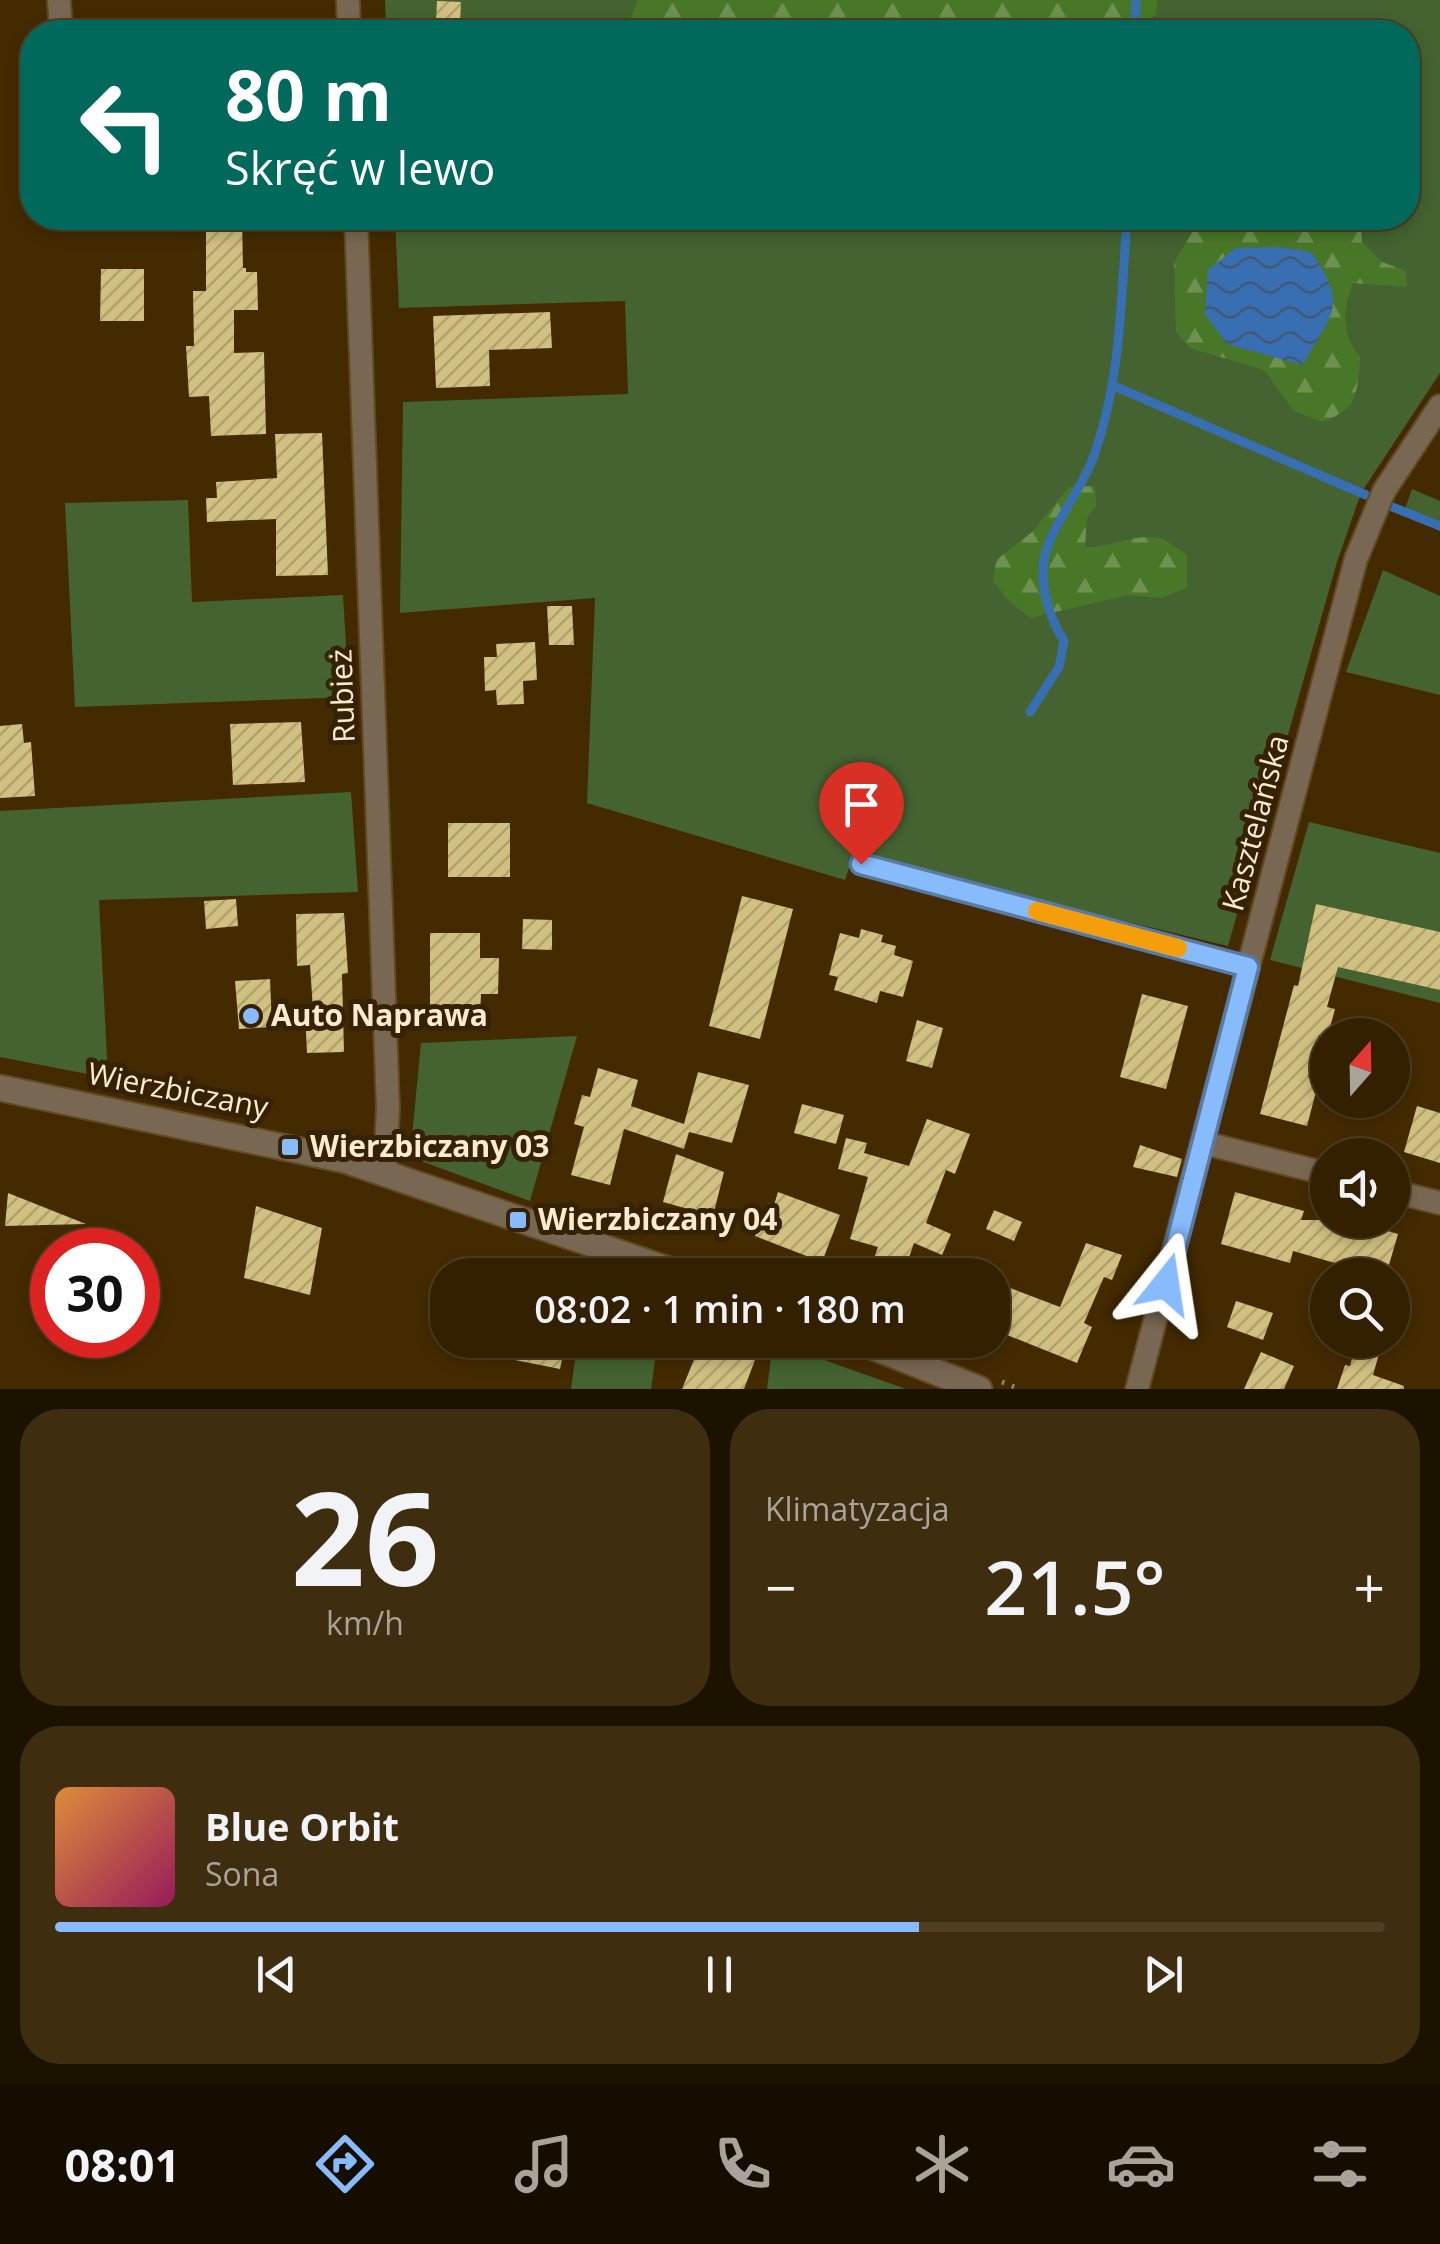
<!DOCTYPE html>
<html lang="pl">
<meta charset="utf-8">
<style>
:root{--surface:#332000;--page:#3e2d0f;--text:#f1f3f6;--muted:#a9a399;--line:#4e3e22;--accent:#87bbfb}
body{margin:0;font-family:"Open Sans",sans-serif;background:var(--page);color:var(--text);height:100vh;display:flex;flex-direction:column;font-size:38px;white-space:nowrap}
*{box-sizing:border-box;margin:0}
p{font-size:32px;color:var(--muted)}
.icon{flex:none;width:55px;height:55px;fill:none;stroke:currentColor;stroke-width:2;stroke-linecap:round;stroke-linejoin:round}
.map{position:relative;height:1389px;overflow:hidden}
.drawer{display:flex;flex-direction:column;gap:20px;padding:20px;background:#1c1200;flex:1}
.drawer>*{flex:none}
.hud{position:absolute;left:20px;top:20px;width:1400px;height:210px;border-radius:40px;box-shadow:0 5px 15px #0003,0 0 0 2px var(--line);background:#00695c;color:#fff;overflow:hidden}
.needle{width:65px;rotate:20deg}
.buttons{position:absolute;left:1310px;top:1018px;display:grid;gap:20px}
.buttons a{display:grid;place-items:center;width:100px;height:100px;border-radius:50%;background:var(--surface);box-shadow:0 5px 15px #0003,0 0 0 2px var(--line);font-size:50px}
.speed{position:absolute;left:30px;top:1228px;display:flex;gap:20px;font-size:50px;font-weight:700;text-align:center}
.speed>*{display:grid;place-content:center;width:130px;height:130px;border-radius:50%;background:var(--surface);box-shadow:0 5px 15px #0003,0 0 0 2px var(--line);line-height:1}
.speed .limit{border:15px solid #d22;background:#fff;color:#111}
.pin{position:absolute;display:grid;place-items:center;width:85px;height:85px;color:#fff;margin:-102px -42px;border-radius:50% 50% 50% 0;rotate:-45deg;box-shadow:0 0 10px #0007}
.pin .icon{rotate:45deg}
.me{position:absolute;width:110px;margin:-55px;rotate:15deg;stroke-linejoin:round;filter:drop-shadow(0 0 8px #0008)}
.turn{display:flex;align-items:center;gap:35px;height:210px;padding:0 40px;font-size:45px}
.turn .icon{width:130px;height:130px;stroke-width:2.5}
.turn b{display:block;font-size:70px;line-height:85px}
.big{font-size:75px;font-weight:600;line-height:1.1}
.drawer .widget{flex:1;display:flex;flex-direction:column;justify-content:center;gap:15px;min-width:0;padding:0 35px;border-radius:40px;background:var(--page)}
.drawer .dial{align-items:center;gap:0}
.dial b{font-size:130px;line-height:1}
.song{display:flex;align-items:center;gap:30px}
.cover{width:120px;height:120px;border-radius:15px;background:linear-gradient(135deg,hsl(30 70% 55%),hsl(330 70% 35%))}
.played{height:10px;border-radius:5px;background:linear-gradient(90deg,var(--accent) 65%,var(--line) 65%)}
.keys{display:flex;justify-content:space-around;direction:ltr}
.heat{display:flex;justify-content:space-between;align-items:center;font-size:55px;direction:ltr}
.drawer .tiles{flex:1;display:grid;gap:20px;grid-template-columns:1fr 1fr}
.widget:last-child{grid-column:span 2}
.trip{position:absolute;left:430px;top:1258px;width:580px;height:100px;border-radius:40px;background:var(--surface);box-shadow:0 5px 15px #0003,0 0 0 2px var(--line);font-weight:600;line-height:100px;text-align:center}
.dock{display:flex;height:160px;justify-content:space-around;align-items:center;background:#140d00;color:var(--muted)}
.dock .icon{width:70px;height:70px}
.dock .selected{color:var(--accent)}
.dock b{font-size:45px;color:var(--text)}
.map>svg:first-child{display:block}
</style>
<div class="map">
<svg width="1440" height="1389" viewBox="0 0 1440 1389">
<defs>
<pattern id="forest-firs" width="22" height="20" patternUnits="userSpaceOnUse" patternTransform="scale(2.5)"><rect width="22" height="20" fill="#497728"/><path d="M5 1l3.5 6h-7zM16 11l3.5 6h-7z" fill="#6d9150"/></pattern>
<pattern id="water-waves" width="16" height="10" patternUnits="userSpaceOnUse" patternTransform="scale(2.5)"><rect width="16" height="10" fill="#376fb2"/><path d="M0 5q4-4 8 0t8 0" fill="none" stroke="#425a78"/></pattern>
<pattern id="building-hatch" width="6" height="6" patternUnits="userSpaceOnUse" patternTransform="scale(2.5)"><rect width="6" height="6" fill="#d1c080"/><path d="M-1 1l2-2M0 6l6-6M5 7l2-2" fill="none" stroke="#b0a270"/></pattern>
</defs>
<rect width="100%" height="100%" fill="#442a00"/>
<g fill="#446331">
<polygon points="385,0 637,0 629,22 635,32 386,32"/>
<polygon points="1155,0 1440,0 1440,373 1361,493 1337,562 1228,946 853,856 845,880 587,803 595,598 400,613 403,402 628,394 625,301 399,308 395,218 1408,218 1408,32 1137,32 1154,17"/>
<polygon points="799,20 815,32 712,32 730,22"/>
<polygon points="1412,489 1440,501 1440,531 1403,515"/>
<polygon points="188,500 192,602 343,595 349,697 75,707 65,503"/>
<polygon points="1383,570 1440,596 1440,695 1346,672"/>
<polygon points="351,792 358,892 99,900 108,1078 0,1057 0,811"/>
<polygon points="1309,822 1440,853 1440,1003 1270,960"/>
<polygon points="577,1036 530,1201 410,1157 421,1043"/>
<polygon points="578,1340 658,1340 651,1389 571,1389"/>
<polygon points="773,1342 906,1389 767,1389"/>
</g>
<g fill="url(#forest-firs)">
<polygon points="637,0 1157,0 1156,15 1137,32 815,32 799,20 730,22 712,32 635,32 629,22"/>
<path d="M1227 218H1357L1361 226 1362 242 1382 262 1406 271 1407 287 1353 283C1343 310 1341 334 1360 357 1358 391 1358 409 1323 422L1294 411 1264 370 1190 348 1176 332 1174 263 1192 232Z"/>
<path d="M1095 486 1096 505 1087 519 1085 547C1109 548 1135 533 1159 538 1168 540 1179 550 1187 555V588L1161 598 1128 595 1030 618 1008 600 993 582 996 560 1032 532 1069 487Z"/>
</g>
<path fill="url(#water-waves)" d="M1279 247 1311 252C1350 307 1331 313 1303 365L1227 344 1205 314 1208 270 1236 248Z"/>
<g fill="none" stroke-linecap="round" stroke-linejoin="round">
<g stroke="#376fb2" stroke-width="9">
<polyline points="1135,32 1136,0"/>
<polyline points="1114,386 1366,495"/>
<polyline points="1390,506 1440,526"/>
<path d="M1030 712 1059 667 1064 641C1050 619 1043 596 1043 569 1044 534 1081 492 1093 458 1121 381 1121 299 1127 218"/>
</g>
</g>
<g fill="url(#building-hatch)">
<polygon points="437,1 461,2 460,23 436,23"/>
<polygon points="206,218 242,218 243,268 246,268 246,272 257,272 258,310 234,310 234,353 264,352 266,434 211,436 209,396 189,397 186,346 194,346 193,291 206,291"/>
<polygon points="101,269 144,269 144,321 100,321"/>
<polygon points="550,312 552,348 489,350 490,386 436,388 433,316"/>
<polygon points="322,433 328,575 276,576 276,519 207,522 206,498 217,498 216,482 277,478 275,434"/>
<polygon points="547,606 572,606 574,645 549,645"/>
<polygon points="535,642 537,680 523,681 524,704 497,705 496,690 485,691 484,657 497,657 496,644"/>
<polygon points="301,722 305,782 233,785 230,724"/>
<polygon points="22,724 24,743 31,742 35,796 0,798 0,726"/>
<rect x="448" y="823" width="62" height="54"/>
<polygon points="742,896 793,909 760,1039 709,1026"/>
<polygon points="236,899 238,926 206,929 204,901"/>
<polygon points="1316,904 1440,932 1440,990 1338,967 1327,1007 1335,1009 1328,1035 1328,1038 1319,1035 1308,1077 1319,1080 1307,1126 1260,1114 1294,985 1298,986"/>
<polygon points="344,913 348,973 342,974 344,1052 307,1053 305,1011 313,1010 310,965 297,966 296,914"/>
<polygon points="523,919 552,920 552,950 522,949"/>
<polygon points="861,929 883,935 881,942 896,946 894,955 913,961 903,997 880,991 877,1003 834,990 838,977 829,975 840,933 859,938"/>
<polygon points="430,933 480,933 480,958 499,958 498,994 481,994 480,1016 430,1016"/>
<polygon points="270,979 272,1027 239,1029 235,981"/>
<polygon points="1142,994 1188,1006 1166,1089 1120,1077"/>
<polygon points="917,1020 943,1028 932,1068 906,1061"/>
<polygon points="598,1068 638,1080 631,1106 684,1124 698,1072 749,1085 732,1143 689,1132 684,1149 624,1129 610,1185 571,1175 584,1127 574,1124 582,1095 590,1097"/>
<polygon points="802,1104 844,1115 836,1144 794,1133"/>
<polygon points="1417,1106 1440,1113 1440,1163 1404,1152"/>
<polygon points="927,1119 970,1134 955,1174 946,1170 926,1223 951,1234 942,1255 914,1243 903,1275 868,1275 878,1247 850,1239 868,1177 838,1169 846,1138 867,1143 864,1153 909,1166"/>
<polygon points="1140,1145 1182,1159 1177,1177 1133,1167"/>
<polygon points="676,1154 724,1172 713,1216 663,1202"/>
<polygon points="778,1192 840,1215 822,1262 755,1236 768,1203 774,1205"/>
<polygon points="1235,1192 1304,1211 1301,1220 1351,1220 1398,1234 1386,1275 1339,1275 1342,1265 1293,1251 1290,1263 1221,1244"/>
<polygon points="8,1193 86,1224 5,1226"/>
<polygon points="256,1206 322,1228 310,1295 244,1278"/>
<polygon points="994,1210 1022,1222 1014,1241 986,1229"/>
<polygon points="1086,1243 1122,1255 1112,1280 1104,1277 1084,1323 1092,1327 1077,1363 992,1329 992,1281 1060,1307"/>
<polygon points="1236,1301 1273,1313 1263,1340 1227,1327"/>
<polygon points="514,1340 566,1340 560,1369 510,1359"/>
<polygon points="702,1340 719,1340 734,1346 732,1351 755,1360 744,1389 682,1389"/>
<polygon points="1357,1340 1383,1340 1373,1375 1404,1386 1404,1389 1337,1389 1345,1365 1350,1366"/>
<polygon points="1261,1352 1294,1366 1284,1389 1244,1389"/>
</g>
<g fill="none" stroke-linecap="round" stroke-linejoin="round">
<g stroke="#624921" stroke-width="15">
<polyline id="service" points="861,864 1248,967"/>
</g>
<g stroke="#624921" stroke-width="26">
<g id="minor">
<polyline points="59,0 61,32"/>
<polyline points="348,0 349,32"/>
<polyline points="356,218 388,1108 385,1173"/>
<polyline points="1204,1143 1328,1174"/>
<polyline points="1392,1191 1440,1203"/>
<polyline points="1137,1389 1356,559 1384,491 1440,406"/>
</g>
</g>
<g stroke="#624921" stroke-width="29">
<g id="tertiary">
<polyline points="0,1088 345,1160 684,1275"/>
<polyline points="856,1340 979,1389"/>
</g>
</g>
<g stroke="#9c8562" stroke-width="5" stroke-dasharray="2.5 8" stroke-linecap="butt">
<polyline points="709,1271 721,1275"/>
<polyline points="1002,1382 1020,1389"/>
</g>
<use href="#service" stroke="#786853" stroke-width="11"/>
<use href="#minor" stroke="#786853" stroke-width="22"/>
<use href="#tertiary" stroke="#786853" stroke-width="25"/>
</g>
<g fill="none" stroke-linecap="round" stroke-linejoin="round">
<g stroke="#587aa3" stroke-width="25">
<polyline id="route" points="861,864 1248,967 1166,1284"/>
</g>
<use href="#route" stroke="#87bbfb" stroke-width="18"/>
<polyline stroke="#f59e0b" stroke-width="18" points="1037,911 1178,948"/>
</g>
<g fill="#87bbfb" stroke="#352205" stroke-width="4">
<circle cx="251" cy="1016" r="10"/>
<rect x="280" y="1137" width="20" height="20" rx="5"/>
<rect x="508" y="1210" width="20" height="20" rx="5"/>
</g>
<g text-anchor="middle" stroke-width="10" stroke-linejoin="round" paint-order="stroke">
<g font-size="30" fill="#ffeacf" stroke="#352205">
<text transform="translate(343 696) rotate(-92)" y="10">Rubież</text>
<text transform="translate(1256 823) rotate(-75)" y="10">Kasztelańska</text>
<text transform="translate(178 1091) rotate(11)" y="10">Wierzbiczany</text>
</g>
<g font-size="30" font-weight="bold" fill="#ffeacf" stroke="#352205" text-anchor="start">
<text x="271" y="1026">Auto Naprawa</text>
<text x="310" y="1157">Wierzbiczany 03</text>
<text x="538" y="1230">Wierzbiczany 04</text>
</g>
</g>
</svg>
<div class="buttons">
<a><svg class="needle" viewBox="-14 -14 28 28"><path d="M0-13l5 13h-10z" fill="#e53935"/><path d="M0 13l5-13h-10z" fill="#a9a399"/></svg></a>
<a><svg class="icon" aria-label="sound" viewBox="0 0 24 24"><path d="M4 9h4l5-4v14l-5-4H4zM17 9q2 3 0 6"/></svg></a>
<a><svg class="icon" aria-label="search" viewBox="0 0 24 24"><circle cx="10" cy="10" r="6"/><path d="M15 15l6 6"/></svg></a>
</div>
<div class="speed"><div class="limit">30</div></div>
<div class="pin" style="left:861px;top:864px;background:#d93025"><svg class="icon" aria-label="arrive" viewBox="0 0 24 24"><path d="M6 21V4h12l-3 4 3 4H6"/></svg></div>
<svg class="me" style="left:1166px;top:1284px" viewBox="-20 -20 40 40"><path d="M0-17L14 15 0 8-14 15z" fill="#87bbfb" stroke="#fff" stroke-width="4"/></svg>
<div class="trip">08:02 · 1 min · 180 m</div>
<div class="hud">
<div class="turn"><svg class="icon" aria-label="left" viewBox="0 0 24 24"><path d="M17 20v-9H6M10 6l-5 5 5 5"/></svg><div><b>80 m</b>Skręć w lewo</div></div>
</div>
</div>
<section class="drawer">
<div class="tiles">
<div class="widget dial"><b>26</b><p>km/h</p></div>
<div class="widget"><p>Klimatyzacja</p>
<div class="heat"><a>−</a><b class="big">21.5°</b><a>+</a></div>
</div>
<div class="widget">
<div class="song"><i class="cover"></i><div><b>Blue Orbit</b><p>Sona</p></div></div>
<div class="played"></div>
<div class="keys"><svg class="icon" aria-label="previous" viewBox="0 0 24 24"><path d="M18 5L8 12l10 7zM5 5v14"/></svg><svg class="icon" aria-label="pause" viewBox="0 0 24 24"><path d="M8 5v14M16 5v14"/></svg><svg class="icon" aria-label="next" viewBox="0 0 24 24"><path d="M6 5l10 7-10 7zM19 5v14"/></svg></div>
</div>
</div>
</section>
<nav class="dock">
<b>08:01</b>
<svg class="icon selected" aria-label="directions" viewBox="0 0 24 24"><path d="M12 3l9 9-9 9-9-9zM9 14v-3h6M13 9l2 2-2 2"/></svg>
<svg class="icon" aria-label="music" viewBox="0 0 24 24"><path d="M9 18V5l10-2v13"/><circle cx="6" cy="18" r="3"/><circle cx="16" cy="16" r="3"/></svg>
<svg class="icon" aria-label="phone" viewBox="0 0 24 24"><path d="M5 4h4l2 5-3 2q2 4 5 5l2-3 5 2v4C11 20 4 13 5 4z"/></svg>
<svg class="icon" aria-label="climate" viewBox="0 0 24 24"><path d="M12 3v18M4 7l16 10M4 17L20 7"/></svg>
<svg class="icon" aria-label="car" viewBox="0 0 24 24"><path d="M5 17H2v-5l4-1 3-4h7l3 4 3 1v5h-3M9 17h6M6 11h13"/><circle cx="7" cy="17" r="2"/><circle cx="17" cy="17" r="2"/></svg>
<svg class="icon" aria-label="filters" viewBox="0 0 24 24"><path d="M4 7h16M4 17h16"/><circle cx="9" cy="7" r="2"/><circle cx="15" cy="17" r="2"/></svg>
</nav>
